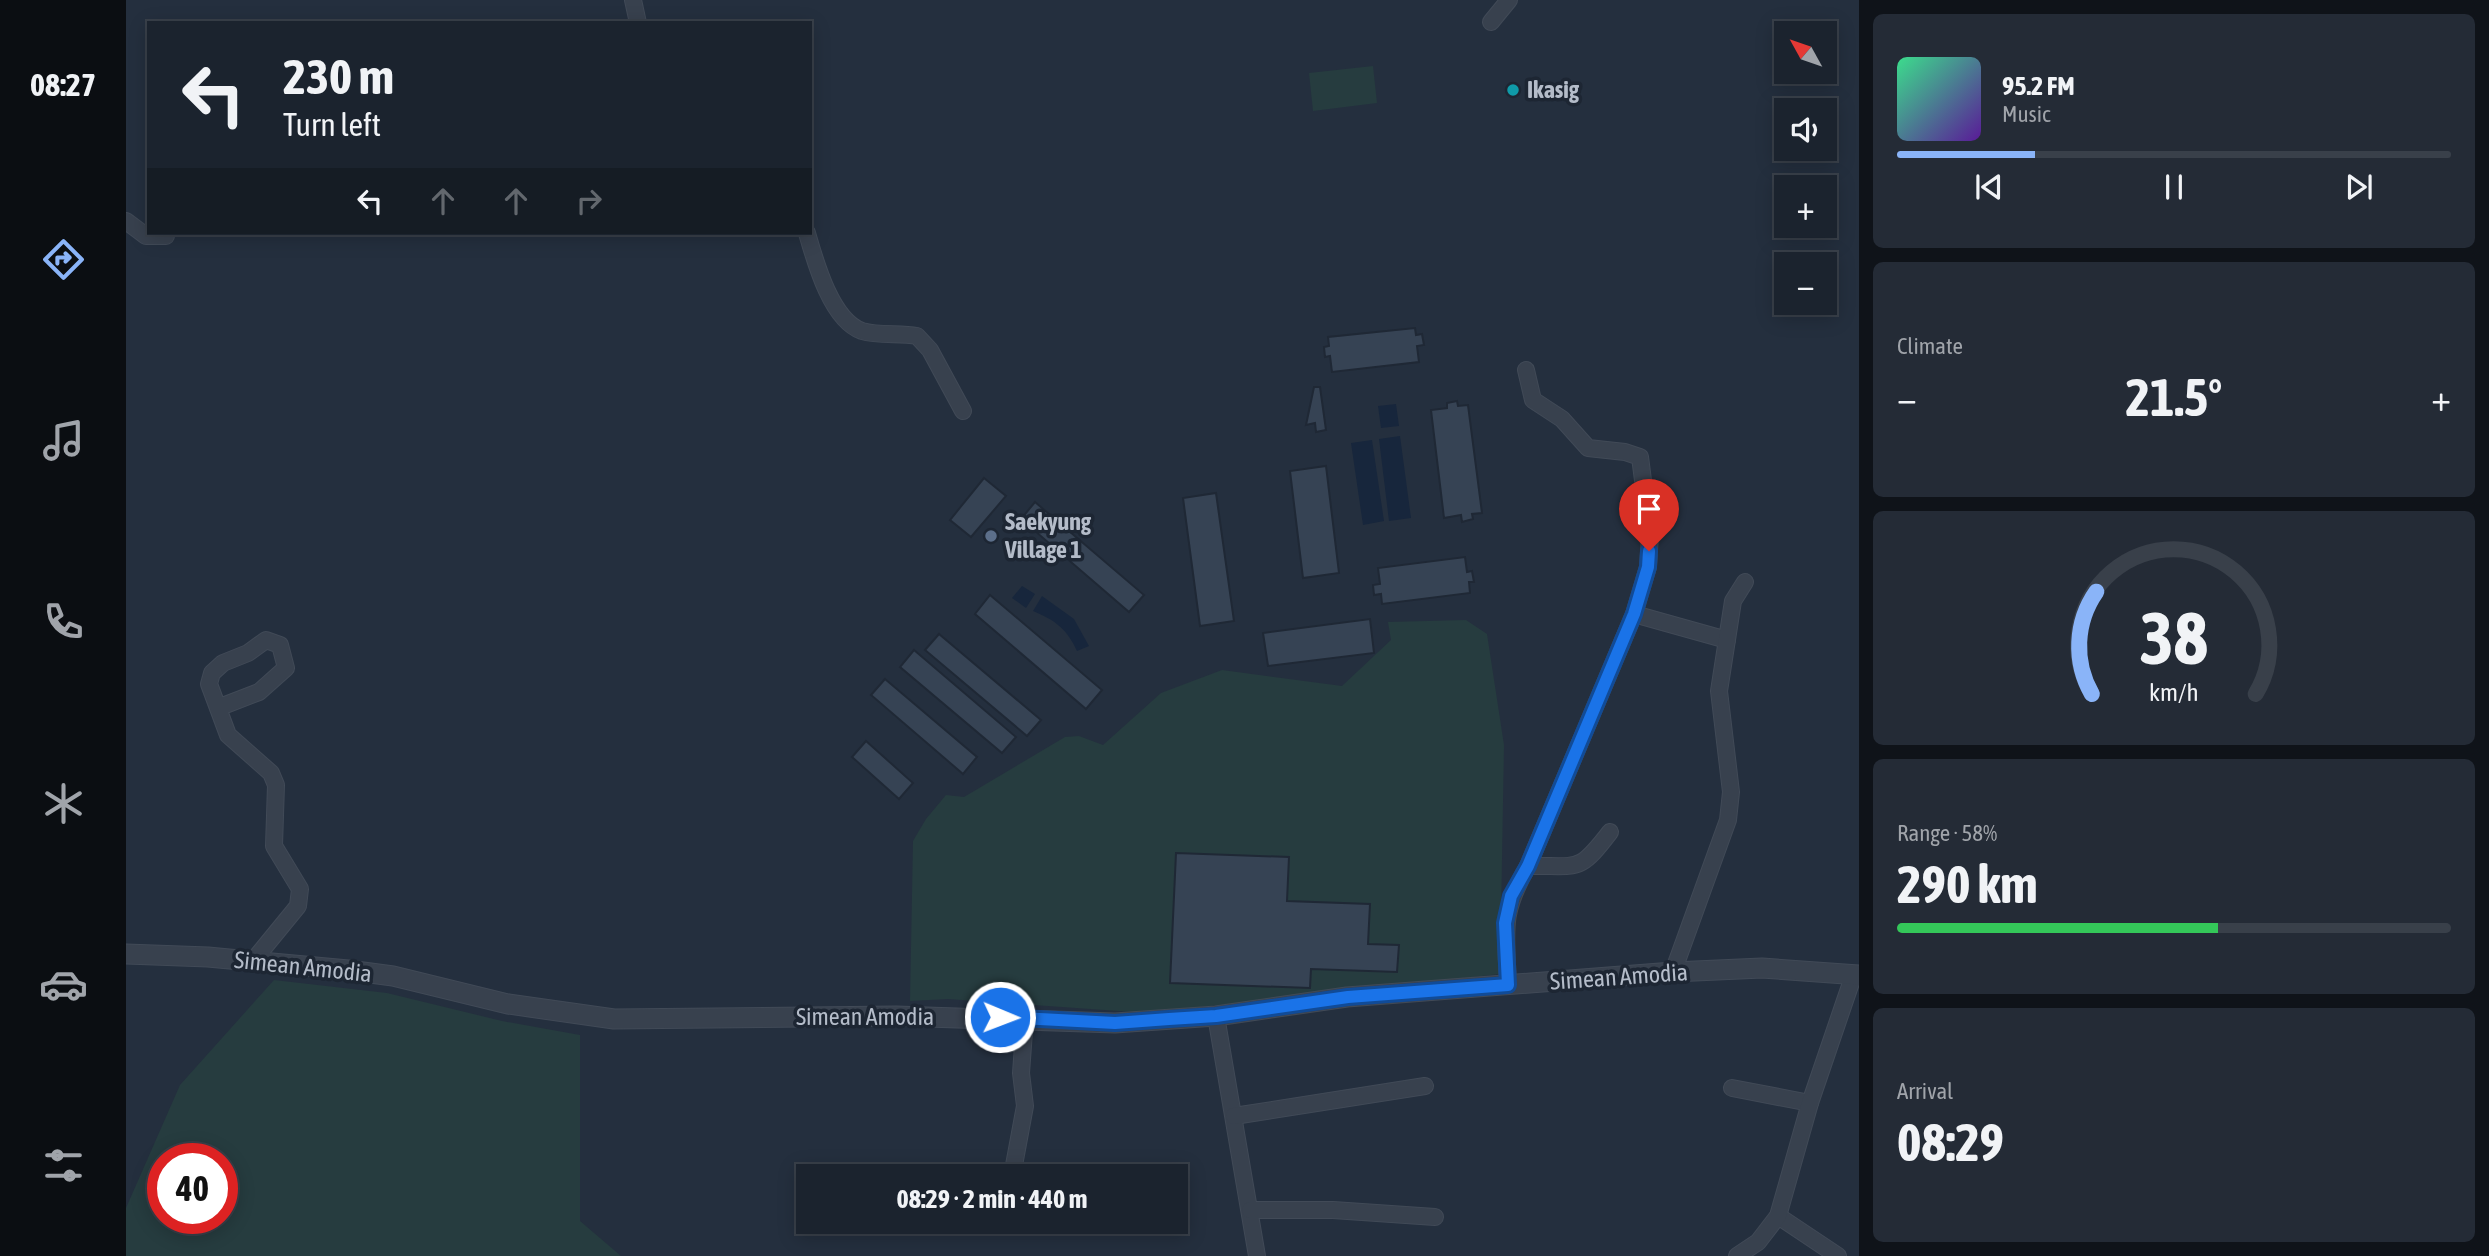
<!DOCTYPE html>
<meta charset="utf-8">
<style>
:root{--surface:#1b232e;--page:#242b36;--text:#f1f3f6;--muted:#a0a4aa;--line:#39404a;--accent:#8ab4f8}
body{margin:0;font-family:"Asap Condensed",sans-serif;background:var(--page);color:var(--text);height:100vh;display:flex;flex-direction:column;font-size:26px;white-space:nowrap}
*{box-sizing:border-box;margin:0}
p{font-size:23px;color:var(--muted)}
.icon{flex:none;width:38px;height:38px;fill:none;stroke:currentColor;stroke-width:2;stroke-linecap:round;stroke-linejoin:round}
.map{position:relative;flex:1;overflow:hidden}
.sheet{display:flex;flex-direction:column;gap:14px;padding:14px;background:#0f1319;width:630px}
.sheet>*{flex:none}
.guide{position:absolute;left:21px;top:21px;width:665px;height:214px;border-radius:0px;box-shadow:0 4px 18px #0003,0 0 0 2px var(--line);background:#1b232e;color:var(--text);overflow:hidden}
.needle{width:46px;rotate:310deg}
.controls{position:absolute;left:1648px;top:21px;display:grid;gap:14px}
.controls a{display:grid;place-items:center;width:63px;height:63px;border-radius:0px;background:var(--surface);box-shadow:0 4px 18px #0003,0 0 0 2px var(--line);font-size:35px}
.speed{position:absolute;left:21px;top:1143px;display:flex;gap:14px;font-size:35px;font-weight:700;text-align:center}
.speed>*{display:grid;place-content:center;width:91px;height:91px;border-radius:50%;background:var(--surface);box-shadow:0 4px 18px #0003,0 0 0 2px var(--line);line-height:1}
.speed .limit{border:10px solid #d22;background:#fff;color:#111}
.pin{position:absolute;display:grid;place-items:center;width:60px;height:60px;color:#fff;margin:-72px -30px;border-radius:50% 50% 50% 0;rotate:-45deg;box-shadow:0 0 7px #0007}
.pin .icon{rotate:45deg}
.me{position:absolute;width:77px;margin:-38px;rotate:91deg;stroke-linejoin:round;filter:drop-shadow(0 0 5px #0008)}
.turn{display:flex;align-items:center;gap:24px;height:147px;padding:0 21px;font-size:32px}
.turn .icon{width:91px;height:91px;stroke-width:2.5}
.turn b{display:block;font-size:49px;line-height:60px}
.lanes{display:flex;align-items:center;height:66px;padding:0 21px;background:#0003;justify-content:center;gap:35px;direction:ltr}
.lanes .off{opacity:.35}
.big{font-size:52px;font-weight:700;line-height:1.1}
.sheet .card{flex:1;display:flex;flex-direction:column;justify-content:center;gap:10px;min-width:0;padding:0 24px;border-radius:10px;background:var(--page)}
.sheet .dial{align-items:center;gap:0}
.dial svg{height:182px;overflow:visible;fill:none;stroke:var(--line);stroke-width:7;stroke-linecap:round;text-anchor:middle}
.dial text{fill:var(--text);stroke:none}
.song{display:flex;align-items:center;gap:21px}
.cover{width:84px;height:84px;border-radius:10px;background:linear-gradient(135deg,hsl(150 70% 55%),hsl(270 70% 35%))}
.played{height:7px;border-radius:4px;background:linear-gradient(90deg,var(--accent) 25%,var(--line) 25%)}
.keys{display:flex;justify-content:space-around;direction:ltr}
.heat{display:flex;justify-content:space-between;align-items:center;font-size:38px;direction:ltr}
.charge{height:10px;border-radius:5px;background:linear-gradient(90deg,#34c759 58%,var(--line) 0)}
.trip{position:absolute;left:670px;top:1164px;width:392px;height:70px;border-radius:0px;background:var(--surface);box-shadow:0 4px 18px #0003,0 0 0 2px var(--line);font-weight:700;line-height:70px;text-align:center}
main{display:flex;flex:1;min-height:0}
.dock{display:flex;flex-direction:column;width:126px;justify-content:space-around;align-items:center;background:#0b0e12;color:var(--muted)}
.dock .icon{width:49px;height:49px}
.dock .current{color:var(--accent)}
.dock b{font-size:32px;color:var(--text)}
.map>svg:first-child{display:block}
</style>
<main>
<nav class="dock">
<b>08:27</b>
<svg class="icon current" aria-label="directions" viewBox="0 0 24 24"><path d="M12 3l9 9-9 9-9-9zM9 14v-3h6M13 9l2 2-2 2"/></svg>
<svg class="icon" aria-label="music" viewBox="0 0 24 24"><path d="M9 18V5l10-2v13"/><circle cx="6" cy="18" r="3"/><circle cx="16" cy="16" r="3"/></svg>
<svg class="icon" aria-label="phone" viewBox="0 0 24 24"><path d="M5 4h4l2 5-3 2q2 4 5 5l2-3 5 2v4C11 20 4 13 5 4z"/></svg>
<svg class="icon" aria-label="climate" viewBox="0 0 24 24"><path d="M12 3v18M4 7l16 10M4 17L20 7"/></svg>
<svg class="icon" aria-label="car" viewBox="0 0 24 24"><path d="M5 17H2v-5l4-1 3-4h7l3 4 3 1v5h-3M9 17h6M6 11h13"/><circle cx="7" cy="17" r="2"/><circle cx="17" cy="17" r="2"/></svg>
<svg class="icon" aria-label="filters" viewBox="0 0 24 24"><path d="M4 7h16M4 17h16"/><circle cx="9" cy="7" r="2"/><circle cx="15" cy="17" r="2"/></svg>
</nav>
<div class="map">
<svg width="1733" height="1256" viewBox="0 0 1733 1256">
<rect width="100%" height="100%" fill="#242f3e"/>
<g fill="#263c3f" fill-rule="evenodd">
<polygon points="1247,66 1251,103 1187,111 1183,73"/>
<polygon points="1340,620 1361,634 1378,745 1374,974 1021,1013 822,999 784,1001 787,841 800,819 820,795 838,797 939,737 953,736 977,745 1035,693 1096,670 1216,686 1265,640 1262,622"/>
<path d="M148 980 261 993 376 1021 454 1035V1221L495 1256H0V1208L54 1085ZM37 1158H96V1218H37Z"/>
</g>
<g fill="#17263c">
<polygon points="1270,404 1273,426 1255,428 1252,406"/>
<polygon points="1274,436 1285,518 1263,521 1253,439"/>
<polygon points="1246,440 1258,521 1237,525 1225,443"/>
<polygon points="896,586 909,594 900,608 886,598"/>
<path d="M916 596 948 619 963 646 951 651C941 629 929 620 907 611Z"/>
</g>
<g fill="#364354" stroke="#1f2835" stroke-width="2">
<polygon points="1289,328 1290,335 1296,334 1298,345 1291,346 1293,362 1206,372 1204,356 1199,357 1198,347 1203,346 1202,337"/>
<polygon points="1188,387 1194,387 1200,430 1190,432 1189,423 1180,425"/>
<polygon points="1331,401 1332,406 1342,405 1356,513 1346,514 1347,519 1336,522 1335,515 1318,518 1305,410 1321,408 1321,403"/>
<polygon points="1200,466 1213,573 1177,578 1164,471"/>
<polygon points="858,478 880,496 845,537 824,520"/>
<polygon points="1090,493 1108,621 1074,626 1057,498"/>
<polygon points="909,502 1018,595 1003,612 895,519"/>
<polygon points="1339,557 1341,572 1346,571 1348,582 1343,582 1344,593 1256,604 1255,594 1248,595 1247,585 1254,584 1252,568"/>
<polygon points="864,595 976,690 960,709 849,614"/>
<polygon points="1244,619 1248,653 1142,666 1137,633"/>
<polygon points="813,634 915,720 901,736 799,650"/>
<polygon points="788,650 890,737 876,753 774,667"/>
<polygon points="759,679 851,757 837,774 745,695"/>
<polygon points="740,741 787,783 773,799 726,757"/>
<polygon points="1050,853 1163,857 1161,901 1244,904 1242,944 1273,945 1271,972 1185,969 1184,988 1044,983"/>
</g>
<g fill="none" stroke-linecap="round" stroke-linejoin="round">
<g stroke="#414a57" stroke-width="18">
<g id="minor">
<polyline points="507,0 512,23"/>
<polyline points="1365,22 1383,0"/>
<polyline points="0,221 20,236 40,236"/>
<path d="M681 233C689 261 705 320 736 331 752 336 774 333 791 336L804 350 837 411"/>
<polyline points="1508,614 1601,640"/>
<polyline points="94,707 133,692 160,668 154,645 140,640 122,653 97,663 86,673 83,684 102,735 145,773 150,785 148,846 174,889 172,906 127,961"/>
<path d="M1402 866C1453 865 1452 874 1484 832"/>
<polyline points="1547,972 1602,820 1605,792 1593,691 1607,601 1619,582"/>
<path d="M1382 985C1380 931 1374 914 1402 866L1508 614 1522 567 1524 535 1514 457 1499 452 1462 448 1436 419 1407 400 1400 370"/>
<polyline points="1090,1016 1131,1256"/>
<polyline points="1606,1088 1684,1103"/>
<polyline points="1108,1116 1299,1086"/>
<polyline points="886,1176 899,1106 895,1073 899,1018"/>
<polyline points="1124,1210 1207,1210 1309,1217"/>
<polyline points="1652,1216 1712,1256"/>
<polyline points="1611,1256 1632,1242 1652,1216 1684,1103 1728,974"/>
</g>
</g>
<g stroke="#414a57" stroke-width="21">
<polyline id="tertiary" points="0,954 82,957 222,970 267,976 382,1004 488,1019 770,1016 989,1023 1090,1016 1221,997 1547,972 1636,968 1733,975"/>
</g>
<use href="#minor" stroke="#38414e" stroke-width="16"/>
<use href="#tertiary" stroke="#38414e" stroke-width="19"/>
</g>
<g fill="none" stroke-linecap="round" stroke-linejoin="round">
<g stroke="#114b97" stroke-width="18">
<polyline id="route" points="874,1017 989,1023 1043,1019 1090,1016 1222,997 1382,985 1379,923 1385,896 1402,866 1508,614 1522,567 1523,551"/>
</g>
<use href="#route" stroke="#1a73e8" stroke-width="12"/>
</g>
<circle fill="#0f9aa8" stroke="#1d2633" stroke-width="2.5" cx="1387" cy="90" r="7"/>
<circle fill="#5c6f8a" stroke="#1d2633" stroke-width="2.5" cx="865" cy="536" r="7"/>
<g text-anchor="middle" stroke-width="7" stroke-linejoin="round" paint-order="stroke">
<g font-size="24" font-weight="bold" fill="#b4bcc9" stroke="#1d2633" text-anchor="start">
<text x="1401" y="98">Ikasig</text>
<text x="879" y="530">Saekyung<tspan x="879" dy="28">Village 1</tspan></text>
</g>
<g font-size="24" fill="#b4bcc9" stroke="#1d2633">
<text transform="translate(177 967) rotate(6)" y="8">Simean Amodia</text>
<text transform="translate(1493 977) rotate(-4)" y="8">Simean Amodia</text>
<text x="739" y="1025">Simean Amodia</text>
</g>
</g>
</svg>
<div class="controls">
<a><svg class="needle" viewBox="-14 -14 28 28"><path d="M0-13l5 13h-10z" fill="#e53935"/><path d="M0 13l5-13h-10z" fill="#a0a4aa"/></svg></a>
<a><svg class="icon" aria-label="sound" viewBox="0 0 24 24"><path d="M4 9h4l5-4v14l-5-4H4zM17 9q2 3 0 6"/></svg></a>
<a>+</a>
<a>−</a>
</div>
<div class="speed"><div class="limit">40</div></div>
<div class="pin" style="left:1523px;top:551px;background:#d93025"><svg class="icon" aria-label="arrive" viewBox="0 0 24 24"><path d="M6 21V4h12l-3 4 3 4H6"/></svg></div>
<svg class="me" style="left:874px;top:1017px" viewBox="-20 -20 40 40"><circle r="17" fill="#1a73e8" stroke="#fff" stroke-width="3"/><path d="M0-11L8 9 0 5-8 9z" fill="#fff"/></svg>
<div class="trip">08:29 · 2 min · 440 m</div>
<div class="guide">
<div class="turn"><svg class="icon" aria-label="left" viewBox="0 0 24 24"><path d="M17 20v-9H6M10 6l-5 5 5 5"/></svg><div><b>230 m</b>Turn left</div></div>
<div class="lanes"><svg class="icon" aria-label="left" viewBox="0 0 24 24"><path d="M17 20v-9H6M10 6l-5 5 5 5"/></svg><svg class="icon off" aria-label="ahead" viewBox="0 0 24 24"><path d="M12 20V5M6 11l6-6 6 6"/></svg><svg class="icon off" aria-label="ahead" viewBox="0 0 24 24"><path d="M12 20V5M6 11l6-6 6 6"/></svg><svg class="icon off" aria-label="right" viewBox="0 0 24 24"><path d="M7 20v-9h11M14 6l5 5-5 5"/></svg></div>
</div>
</div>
<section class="sheet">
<div class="card">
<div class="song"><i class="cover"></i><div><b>95.2 FM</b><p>Music</p></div></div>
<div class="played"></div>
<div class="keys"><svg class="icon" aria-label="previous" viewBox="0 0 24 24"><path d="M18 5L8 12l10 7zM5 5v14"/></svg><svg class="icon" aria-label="pause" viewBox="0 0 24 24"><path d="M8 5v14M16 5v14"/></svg><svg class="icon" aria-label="next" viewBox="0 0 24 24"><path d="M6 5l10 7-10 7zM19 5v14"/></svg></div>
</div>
<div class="card"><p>Climate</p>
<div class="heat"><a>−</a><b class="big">21.5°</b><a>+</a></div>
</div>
<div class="card dial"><svg viewBox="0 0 100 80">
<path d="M14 69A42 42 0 1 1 86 69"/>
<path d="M14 69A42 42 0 0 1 16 24" stroke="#8ab4f8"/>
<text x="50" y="56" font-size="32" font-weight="700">38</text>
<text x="50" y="72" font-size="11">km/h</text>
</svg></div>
<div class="card"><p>Range · 58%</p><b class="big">290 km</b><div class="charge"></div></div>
<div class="card"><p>Arrival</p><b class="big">08:29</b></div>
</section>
</main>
